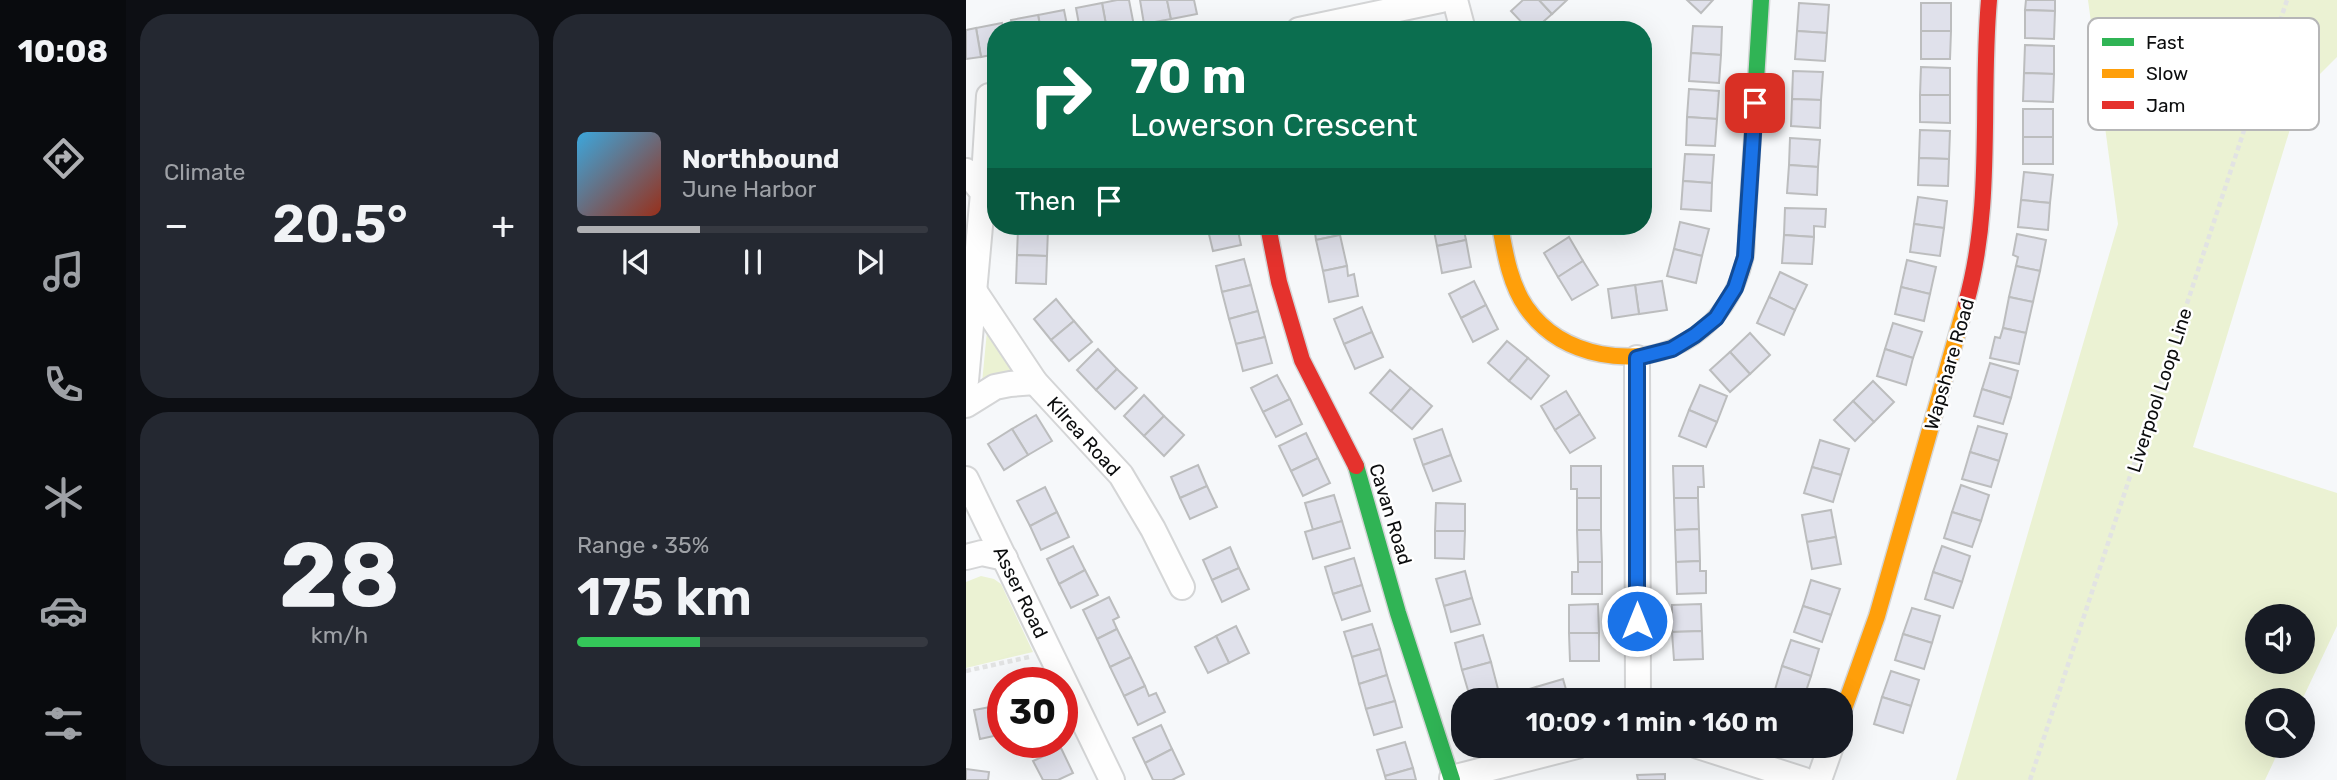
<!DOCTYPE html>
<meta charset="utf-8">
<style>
:root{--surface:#171b24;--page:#242831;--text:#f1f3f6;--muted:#9ea1a6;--line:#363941;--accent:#afb0b3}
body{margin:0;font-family:Rubik,sans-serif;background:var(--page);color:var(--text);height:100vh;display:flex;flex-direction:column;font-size:26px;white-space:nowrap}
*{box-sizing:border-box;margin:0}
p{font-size:23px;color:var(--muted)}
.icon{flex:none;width:38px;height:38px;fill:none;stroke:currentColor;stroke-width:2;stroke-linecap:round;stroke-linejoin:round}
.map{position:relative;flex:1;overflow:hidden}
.sheet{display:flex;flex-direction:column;gap:14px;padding:14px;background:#0d0f14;width:840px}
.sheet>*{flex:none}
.guide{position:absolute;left:21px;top:21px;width:665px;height:214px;border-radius:28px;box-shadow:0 7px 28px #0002;background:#0b6e4f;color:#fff;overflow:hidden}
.controls{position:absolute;left:1279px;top:604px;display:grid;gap:14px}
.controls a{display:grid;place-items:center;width:70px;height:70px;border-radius:50%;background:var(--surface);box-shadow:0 7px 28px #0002;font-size:35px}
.speed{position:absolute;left:21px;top:667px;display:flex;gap:14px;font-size:35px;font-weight:700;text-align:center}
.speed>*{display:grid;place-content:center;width:91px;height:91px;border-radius:50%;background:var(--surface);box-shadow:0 7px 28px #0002;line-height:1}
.speed .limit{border:10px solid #d22;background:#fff;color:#111}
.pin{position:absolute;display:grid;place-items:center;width:60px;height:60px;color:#fff;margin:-30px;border-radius:14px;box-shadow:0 4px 10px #0006}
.me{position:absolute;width:77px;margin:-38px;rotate:0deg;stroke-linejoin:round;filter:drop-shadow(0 0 5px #0008)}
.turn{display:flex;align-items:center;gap:24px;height:147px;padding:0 28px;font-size:32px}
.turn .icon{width:91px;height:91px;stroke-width:2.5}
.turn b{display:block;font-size:49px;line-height:60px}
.then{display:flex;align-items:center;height:66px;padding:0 28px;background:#0003;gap:14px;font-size:26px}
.big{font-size:52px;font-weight:600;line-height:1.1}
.sheet .tile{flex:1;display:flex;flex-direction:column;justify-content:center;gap:10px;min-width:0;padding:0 24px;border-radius:28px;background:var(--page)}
.sheet .dial{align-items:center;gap:0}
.dial b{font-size:91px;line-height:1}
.song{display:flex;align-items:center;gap:21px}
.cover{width:84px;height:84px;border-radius:10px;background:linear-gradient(135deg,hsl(200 70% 55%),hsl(10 70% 35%))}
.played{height:7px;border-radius:4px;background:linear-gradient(90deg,var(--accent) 35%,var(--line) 35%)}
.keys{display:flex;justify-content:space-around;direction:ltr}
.heat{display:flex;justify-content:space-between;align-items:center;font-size:38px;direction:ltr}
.charge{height:10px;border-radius:5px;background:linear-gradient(90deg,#34c759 35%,var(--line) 0)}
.sheet .tiles{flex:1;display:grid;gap:14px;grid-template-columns:repeat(2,1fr)}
.trip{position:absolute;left:485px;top:688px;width:402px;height:70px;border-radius:28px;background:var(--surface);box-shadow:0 7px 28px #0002;font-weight:600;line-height:70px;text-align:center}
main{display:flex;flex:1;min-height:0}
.dock{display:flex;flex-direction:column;width:126px;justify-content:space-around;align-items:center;background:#090b0e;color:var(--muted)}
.dock .icon{width:49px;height:49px}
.dock .active{color:var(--accent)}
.dock b{font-size:32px;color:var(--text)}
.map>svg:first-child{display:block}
</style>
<main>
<nav class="dock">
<b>10:08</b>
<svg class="icon active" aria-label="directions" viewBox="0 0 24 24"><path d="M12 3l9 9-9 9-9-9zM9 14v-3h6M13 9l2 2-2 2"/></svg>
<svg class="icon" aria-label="music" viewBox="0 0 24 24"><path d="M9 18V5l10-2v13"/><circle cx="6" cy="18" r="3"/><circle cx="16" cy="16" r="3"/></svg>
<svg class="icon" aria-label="phone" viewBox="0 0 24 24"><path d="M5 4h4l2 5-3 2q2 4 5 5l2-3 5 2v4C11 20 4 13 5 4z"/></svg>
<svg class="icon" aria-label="climate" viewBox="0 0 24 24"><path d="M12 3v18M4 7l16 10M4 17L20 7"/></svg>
<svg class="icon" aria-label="car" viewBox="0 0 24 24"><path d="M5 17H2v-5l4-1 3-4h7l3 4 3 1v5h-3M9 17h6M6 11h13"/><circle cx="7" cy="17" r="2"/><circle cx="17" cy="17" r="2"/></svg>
<svg class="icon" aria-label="filters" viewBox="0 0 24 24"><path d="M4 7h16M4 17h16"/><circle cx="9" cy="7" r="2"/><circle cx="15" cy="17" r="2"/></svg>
</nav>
<section class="sheet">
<div class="tiles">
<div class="tile"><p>Climate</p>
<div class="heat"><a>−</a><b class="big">20.5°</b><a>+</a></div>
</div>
<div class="tile">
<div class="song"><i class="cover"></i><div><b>Northbound</b><p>June Harbor</p></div></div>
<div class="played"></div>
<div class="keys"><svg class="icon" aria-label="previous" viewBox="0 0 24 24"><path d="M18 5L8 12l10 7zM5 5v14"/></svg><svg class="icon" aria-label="pause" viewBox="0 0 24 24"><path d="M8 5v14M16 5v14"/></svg><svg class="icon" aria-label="next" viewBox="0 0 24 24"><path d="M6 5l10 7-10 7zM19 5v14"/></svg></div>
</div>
<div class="tile dial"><b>28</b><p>km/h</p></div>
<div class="tile"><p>Range · 35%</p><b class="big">175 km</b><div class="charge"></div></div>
</div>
</section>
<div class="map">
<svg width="1371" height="780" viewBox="0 0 1371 780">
<rect width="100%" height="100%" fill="#f6f8fa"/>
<g fill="#ebf2d3" fill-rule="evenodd">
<path d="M1122 0H1371V57L1335 93 1227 447 1371 493V626L1336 700H1292V746H1315L1299 780H990L1152 224ZM1292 616H1337V662H1292Z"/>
<polygon points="21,331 46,370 45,373 16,383"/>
<polygon points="15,576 28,579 35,584 67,652 0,668 0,582"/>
</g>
<g fill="#e0e1eb" stroke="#bcbdbe" stroke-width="2">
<polygon points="151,0 163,0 168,26 141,30 136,3"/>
<polygon points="174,0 201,0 205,19 178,24"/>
<polygon points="201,0 228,0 231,14 205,19"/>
<polygon points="557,0 573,0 586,14 568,30 563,30 545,11"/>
<polygon points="573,0 601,0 586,14"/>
<polygon points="721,0 747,0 735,13"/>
<polygon points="1060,0 1089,0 1089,11 1059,10"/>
<polygon points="136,3 141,30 114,30 110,8"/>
<polygon points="833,3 863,5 861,33 831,31"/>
<rect x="955" y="3" width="30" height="28"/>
<polygon points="98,10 102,30 75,30 72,15"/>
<polygon points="1059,10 1089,11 1088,39 1059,38"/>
<polygon points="72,15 75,30 47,30 45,20"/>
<polygon points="36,23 37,30 30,30 30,54 15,57 10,28"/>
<polygon points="727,26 756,27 755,55 725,53"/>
<polygon points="10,28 15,57 0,59 0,30"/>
<polygon points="831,31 861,33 859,61 829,59"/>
<polygon points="955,31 985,31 984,59 955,59"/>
<polygon points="1059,45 1088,46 1088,74 1058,73"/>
<polygon points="725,53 755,55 753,83 723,81"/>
<polygon points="955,67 984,68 984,95 954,95"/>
<polygon points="827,71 857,72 855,100 826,99"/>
<polygon points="1058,73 1088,74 1087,102 1057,101"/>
<polygon points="723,89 753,91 751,119 721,117"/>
<polygon points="954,95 984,95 984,123 954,122"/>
<polygon points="826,99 855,100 854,128 825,126"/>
<rect x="1057" y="109" width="30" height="28"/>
<polygon points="721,117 751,119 749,146 720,145"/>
<polygon points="954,130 984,131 983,159 953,158"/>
<rect x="1057" y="137" width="30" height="27"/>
<polygon points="824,138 854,140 852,167 823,165"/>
<polygon points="719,154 748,155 746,183 717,181"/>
<polygon points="953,158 983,159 982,186 952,185"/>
<polygon points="823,165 852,167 851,195 821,193"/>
<polygon points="1058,172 1087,175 1084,203 1055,200"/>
<polygon points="717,181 746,183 745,211 715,209"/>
<polygon points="952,197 981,201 978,228 948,224"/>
<polygon points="1055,200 1084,203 1082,230 1052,227"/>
<polygon points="819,208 860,209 859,227 848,226 848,237 818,235"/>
<polygon points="714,222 743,229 736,256 708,249"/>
<polygon points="948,224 978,228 974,256 944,252"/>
<polygon points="241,226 271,226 275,245 247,251"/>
<polygon points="348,226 372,226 374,235 350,240"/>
<polygon points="467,226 497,226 500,240 471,246"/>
<polygon points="52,228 82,229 81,256 51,255"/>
<polygon points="1051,234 1080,240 1074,271 1050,266 1052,257 1047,255"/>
<polygon points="374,235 381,266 357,271 350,240"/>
<polygon points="818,235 848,237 846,264 816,263"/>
<polygon points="603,237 617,261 592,277 578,253"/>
<polygon points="500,240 505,267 476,273 471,246"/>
<polygon points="708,249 736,256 730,283 701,276"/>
<polygon points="51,255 81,256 80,284 50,283"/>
<polygon points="278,259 285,285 256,292 250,266"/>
<polygon points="941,260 970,267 964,294 935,287"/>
<polygon points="617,261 632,285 606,300 592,277"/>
<polygon points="381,266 382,276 388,274 392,296 363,302 357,271"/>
<polygon points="1050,266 1074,271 1067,302 1043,297"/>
<polygon points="814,272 841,285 829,310 803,297"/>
<polygon points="508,281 520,305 495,318 483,294"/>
<polygon points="696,281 701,310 673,314 669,285"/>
<polygon points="285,285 292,311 263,319 256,292"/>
<polygon points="669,285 673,314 646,318 642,289"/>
<polygon points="935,287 964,294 958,321 929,314"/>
<polygon points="803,297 829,310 818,335 791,323"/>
<polygon points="1043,297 1067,302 1060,333 1037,328"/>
<polygon points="90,299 108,321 85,340 68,319"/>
<polygon points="520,305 532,329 507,342 495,318"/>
<polygon points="396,307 406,332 378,344 368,319"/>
<polygon points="292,311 299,337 270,344 263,319"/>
<polygon points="108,321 126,342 103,361 85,340"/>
<polygon points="927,323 956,332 947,358 919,349"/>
<polygon points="1037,328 1060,333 1053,364 1024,358 1029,337 1034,338"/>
<polygon points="406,332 417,357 389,369 378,344"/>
<polygon points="784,333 804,355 784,374 764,352"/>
<polygon points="299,337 306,363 277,371 270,344"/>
<polygon points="541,341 562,358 543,381 522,363"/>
<polygon points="132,349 151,369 130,390 111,370"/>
<polygon points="919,349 947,358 940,385 911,376"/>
<polygon points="764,352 784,374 764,392 744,370"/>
<polygon points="562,358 583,376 565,399 543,381"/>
<polygon points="1024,363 1052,371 1045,398 1016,389"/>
<polygon points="151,369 171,388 149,409 130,390"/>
<polygon points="424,370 445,388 425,411 404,393"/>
<polygon points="311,375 324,399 297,412 285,388"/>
<polygon points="907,381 928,402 908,422 887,401"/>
<polygon points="734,385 761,396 751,422 723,410"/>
<polygon points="445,388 466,406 446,429 425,411"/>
<polygon points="1016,389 1045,398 1037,424 1008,416"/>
<polygon points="600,391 614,414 589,430 575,406"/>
<polygon points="178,395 198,416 178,436 158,416"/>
<polygon points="324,399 336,424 310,437 297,412"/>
<polygon points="887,401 908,422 889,441 868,420"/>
<polygon points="723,410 751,422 740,447 713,436"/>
<polygon points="614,414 629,438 604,453 589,430"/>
<polygon points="70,415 86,441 62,455 46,429"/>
<polygon points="198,416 218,435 198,456 178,436"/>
<polygon points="1012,426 1041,434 1033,461 1004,452"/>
<polygon points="46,429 62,455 38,470 22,444"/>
<polygon points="476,429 485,455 457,465 448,439"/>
<polygon points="340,433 352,458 325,471 313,446"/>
<polygon points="854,440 883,449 875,475 846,467"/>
<polygon points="1004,452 1033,461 1025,487 996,479"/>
<polygon points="485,455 495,481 467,491 457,465"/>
<polygon points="352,458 364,483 337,496 325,471"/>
<polygon points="232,465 241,486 214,498 205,477"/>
<polygon points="605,466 635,466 635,498 611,498 611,489 605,489"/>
<polygon points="707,466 737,466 738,487 732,487 732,498 708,498"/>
<polygon points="846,467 875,475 867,502 838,493"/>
<polygon points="995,485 1023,495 1015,521 986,512"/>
<polygon points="241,486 251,507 224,519 214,498"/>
<polygon points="79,487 91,512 64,526 51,501"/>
<polygon points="368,495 376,521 347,530 339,503"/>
<rect x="611" y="498" width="24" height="32"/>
<polygon points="708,498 732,498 733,529 709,530"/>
<polygon points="470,503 499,504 499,531 469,531"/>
<polygon points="865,510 870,537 841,542 836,515"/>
<polygon points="91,512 103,537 75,550 64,526"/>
<polygon points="986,512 1015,521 1006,547 978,538"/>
<polygon points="376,521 384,548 347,559 339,532"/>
<polygon points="733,529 734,561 710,562 709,530"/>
<polygon points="611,530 635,530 636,562 612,562"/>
<polygon points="469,531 499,531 498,559 469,558"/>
<polygon points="870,537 875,564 846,569 841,542"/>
<polygon points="107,546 119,570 93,584 81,559"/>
<polygon points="976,546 1004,556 996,582 967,572"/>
<polygon points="264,547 273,568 246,580 237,560"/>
<polygon points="388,558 396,585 367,594 359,567"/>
<polygon points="734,561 734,571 740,571 740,593 711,594 710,562"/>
<polygon points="612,562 636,562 636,594 606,594 606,572 612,572"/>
<polygon points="273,568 283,589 256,602 246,580"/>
<polygon points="119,570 132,595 105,608 93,584"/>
<polygon points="499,571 506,598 478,606 470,579"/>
<polygon points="967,572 996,582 987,608 959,599"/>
<polygon points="845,580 874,589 865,615 837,606"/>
<polygon points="396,585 404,611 376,620 367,594"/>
<polygon points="143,597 153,617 147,620 151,629 131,639 117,610"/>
<polygon points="506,598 514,624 485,632 478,606"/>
<polygon points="632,604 633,633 603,633 603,605"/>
<polygon points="735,604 736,631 706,632 706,605"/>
<polygon points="837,606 865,615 856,642 828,632"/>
<polygon points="946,608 974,616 966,643 937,634"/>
<polygon points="406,624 414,649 386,657 378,632"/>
<polygon points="270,626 283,653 263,663 250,636"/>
<polygon points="151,629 165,657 144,667 131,639"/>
<polygon points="736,631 737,659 708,660 706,632"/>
<polygon points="603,633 633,633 633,661 604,661"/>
<polygon points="937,634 966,643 958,669 929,660"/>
<polygon points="517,635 525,662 496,670 489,643"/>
<polygon points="250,636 263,663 242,673 229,647"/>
<polygon points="825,640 853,649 845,676 816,666"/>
<polygon points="414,649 421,675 393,684 386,657"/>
<polygon points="165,657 179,686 158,696 144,667"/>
<polygon points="525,662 532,689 504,697 496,670"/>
<polygon points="816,666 845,676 837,700 808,693"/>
<polygon points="925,671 953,680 945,706 916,697"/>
<polygon points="421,675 429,701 400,709 393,684"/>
<polygon points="597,679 603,700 574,700 570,687"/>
<polygon points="179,686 183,696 190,693 199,712 172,725 158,696"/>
<polygon points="570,687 574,700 545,700 543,695"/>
<polygon points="916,697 945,706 937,733 908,724"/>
<polygon points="429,701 436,727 408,735 400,709"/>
<polygon points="35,705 37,734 14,739 8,710"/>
<polygon points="195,725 206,749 179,763 167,738"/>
<polygon points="439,742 447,768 419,776 411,750"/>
<polygon points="95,748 107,773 92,780 77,780 67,761"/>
<polygon points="206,749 218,774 206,780 187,780 179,763"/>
<polygon points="447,768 450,780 420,780 419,776"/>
<polygon points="0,769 23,772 22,780 0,780"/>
<polygon points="699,774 699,780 672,780 671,775"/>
</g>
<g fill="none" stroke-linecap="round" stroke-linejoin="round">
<g stroke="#d4d5d6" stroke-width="28">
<g id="street">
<polyline points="489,0 497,30"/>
<polyline points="333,30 475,0"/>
<polyline points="0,171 17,193 0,381"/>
<polyline points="17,193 23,96"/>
<polyline points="9,292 69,382 155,475 187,529 216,587"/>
<polyline points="671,358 672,700"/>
<polyline points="0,405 29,387 44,384 69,382"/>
<polyline points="0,479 146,780"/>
<polyline points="0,557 16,553 39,558"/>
<polyline points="732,746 838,780"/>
<polyline points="486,778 611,746"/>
<polyline points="853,780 865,746"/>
</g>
</g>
<g stroke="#d4d5d6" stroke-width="19">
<g id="fast">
<polyline points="781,226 795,0"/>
<polyline points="390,466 432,613 486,780"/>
</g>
</g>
<g stroke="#d4d5d6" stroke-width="19">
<g id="slow">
<path d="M534 226C539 253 544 284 560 307 578 333 605 348 635 354 705 367 763 327 779 258 781 248 780 236 781 226"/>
<polyline points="875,717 911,616 1000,303"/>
</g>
</g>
<g stroke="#d4d5d6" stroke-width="19">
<g id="jam">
<polyline points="302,226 313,282 336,360 390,466"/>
<path d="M1000 303C1028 204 1014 101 1023 0"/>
</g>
</g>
<g stroke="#e2e3e3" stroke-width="4.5" stroke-dasharray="5 3.5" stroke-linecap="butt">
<polyline points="0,671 63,657"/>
<polyline points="1064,780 1321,0"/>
</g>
<use href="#street" stroke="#fefefe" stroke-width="24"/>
<use href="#fast" stroke="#30b455" stroke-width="16"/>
<use href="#slow" stroke="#ff9f0a" stroke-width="16"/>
<use href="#jam" stroke="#e5322d" stroke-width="16"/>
</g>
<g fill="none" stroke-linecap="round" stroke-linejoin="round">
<g stroke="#114b97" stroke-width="18">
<polyline id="route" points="671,621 671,358 706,349 729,335 750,318 769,288 779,257 789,103"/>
</g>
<use href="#route" stroke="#1a73e8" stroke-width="12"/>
</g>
<g text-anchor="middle" stroke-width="5" stroke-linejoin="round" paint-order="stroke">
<g font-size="19" fill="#0c0d0e" stroke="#fff">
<text transform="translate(983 364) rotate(-74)" y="7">Wapshare Road</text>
<text transform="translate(1193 390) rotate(-72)" y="7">Liverpool Loop Line</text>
<text transform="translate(118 436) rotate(48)" y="7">Kilrea Road</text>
<text transform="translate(425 514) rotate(73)" y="7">Cavan Road</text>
<text transform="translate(55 592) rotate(64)" y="7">Asser Road</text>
</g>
</g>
<rect x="1122" y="18" width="231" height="112" rx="10" fill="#fff" stroke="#b6b6b7" stroke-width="2"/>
<rect x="1136" y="38" width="32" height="8" fill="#30b455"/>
<rect x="1136" y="69" width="32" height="9" fill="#ff9f0a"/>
<rect x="1136" y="101" width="32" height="8" fill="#e5322d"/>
<g font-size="19" fill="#0c0d0e">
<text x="1180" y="49">Fast</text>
<text x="1180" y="80">Slow</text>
<text x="1180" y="112">Jam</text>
</g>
</svg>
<div class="controls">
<a><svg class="icon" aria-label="sound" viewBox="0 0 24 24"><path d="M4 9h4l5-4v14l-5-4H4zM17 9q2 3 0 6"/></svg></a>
<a><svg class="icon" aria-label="search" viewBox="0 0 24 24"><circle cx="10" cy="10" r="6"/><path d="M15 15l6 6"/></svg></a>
</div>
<div class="speed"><div class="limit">30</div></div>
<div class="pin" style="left:789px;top:103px;background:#d93025"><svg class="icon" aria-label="arrive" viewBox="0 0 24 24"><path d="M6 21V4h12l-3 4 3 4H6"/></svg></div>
<svg class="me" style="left:671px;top:621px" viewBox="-20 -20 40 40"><circle r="17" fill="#1a73e8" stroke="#fff" stroke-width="3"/><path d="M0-11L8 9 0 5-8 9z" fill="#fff"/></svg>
<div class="trip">10:09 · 1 min · 160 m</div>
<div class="guide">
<div class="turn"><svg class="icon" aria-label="right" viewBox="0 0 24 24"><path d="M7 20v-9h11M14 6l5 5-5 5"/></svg><div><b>70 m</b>Lowerson Crescent</div></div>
<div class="then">Then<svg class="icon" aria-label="arrive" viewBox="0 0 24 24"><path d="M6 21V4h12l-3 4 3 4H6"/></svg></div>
</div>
</div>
</main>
